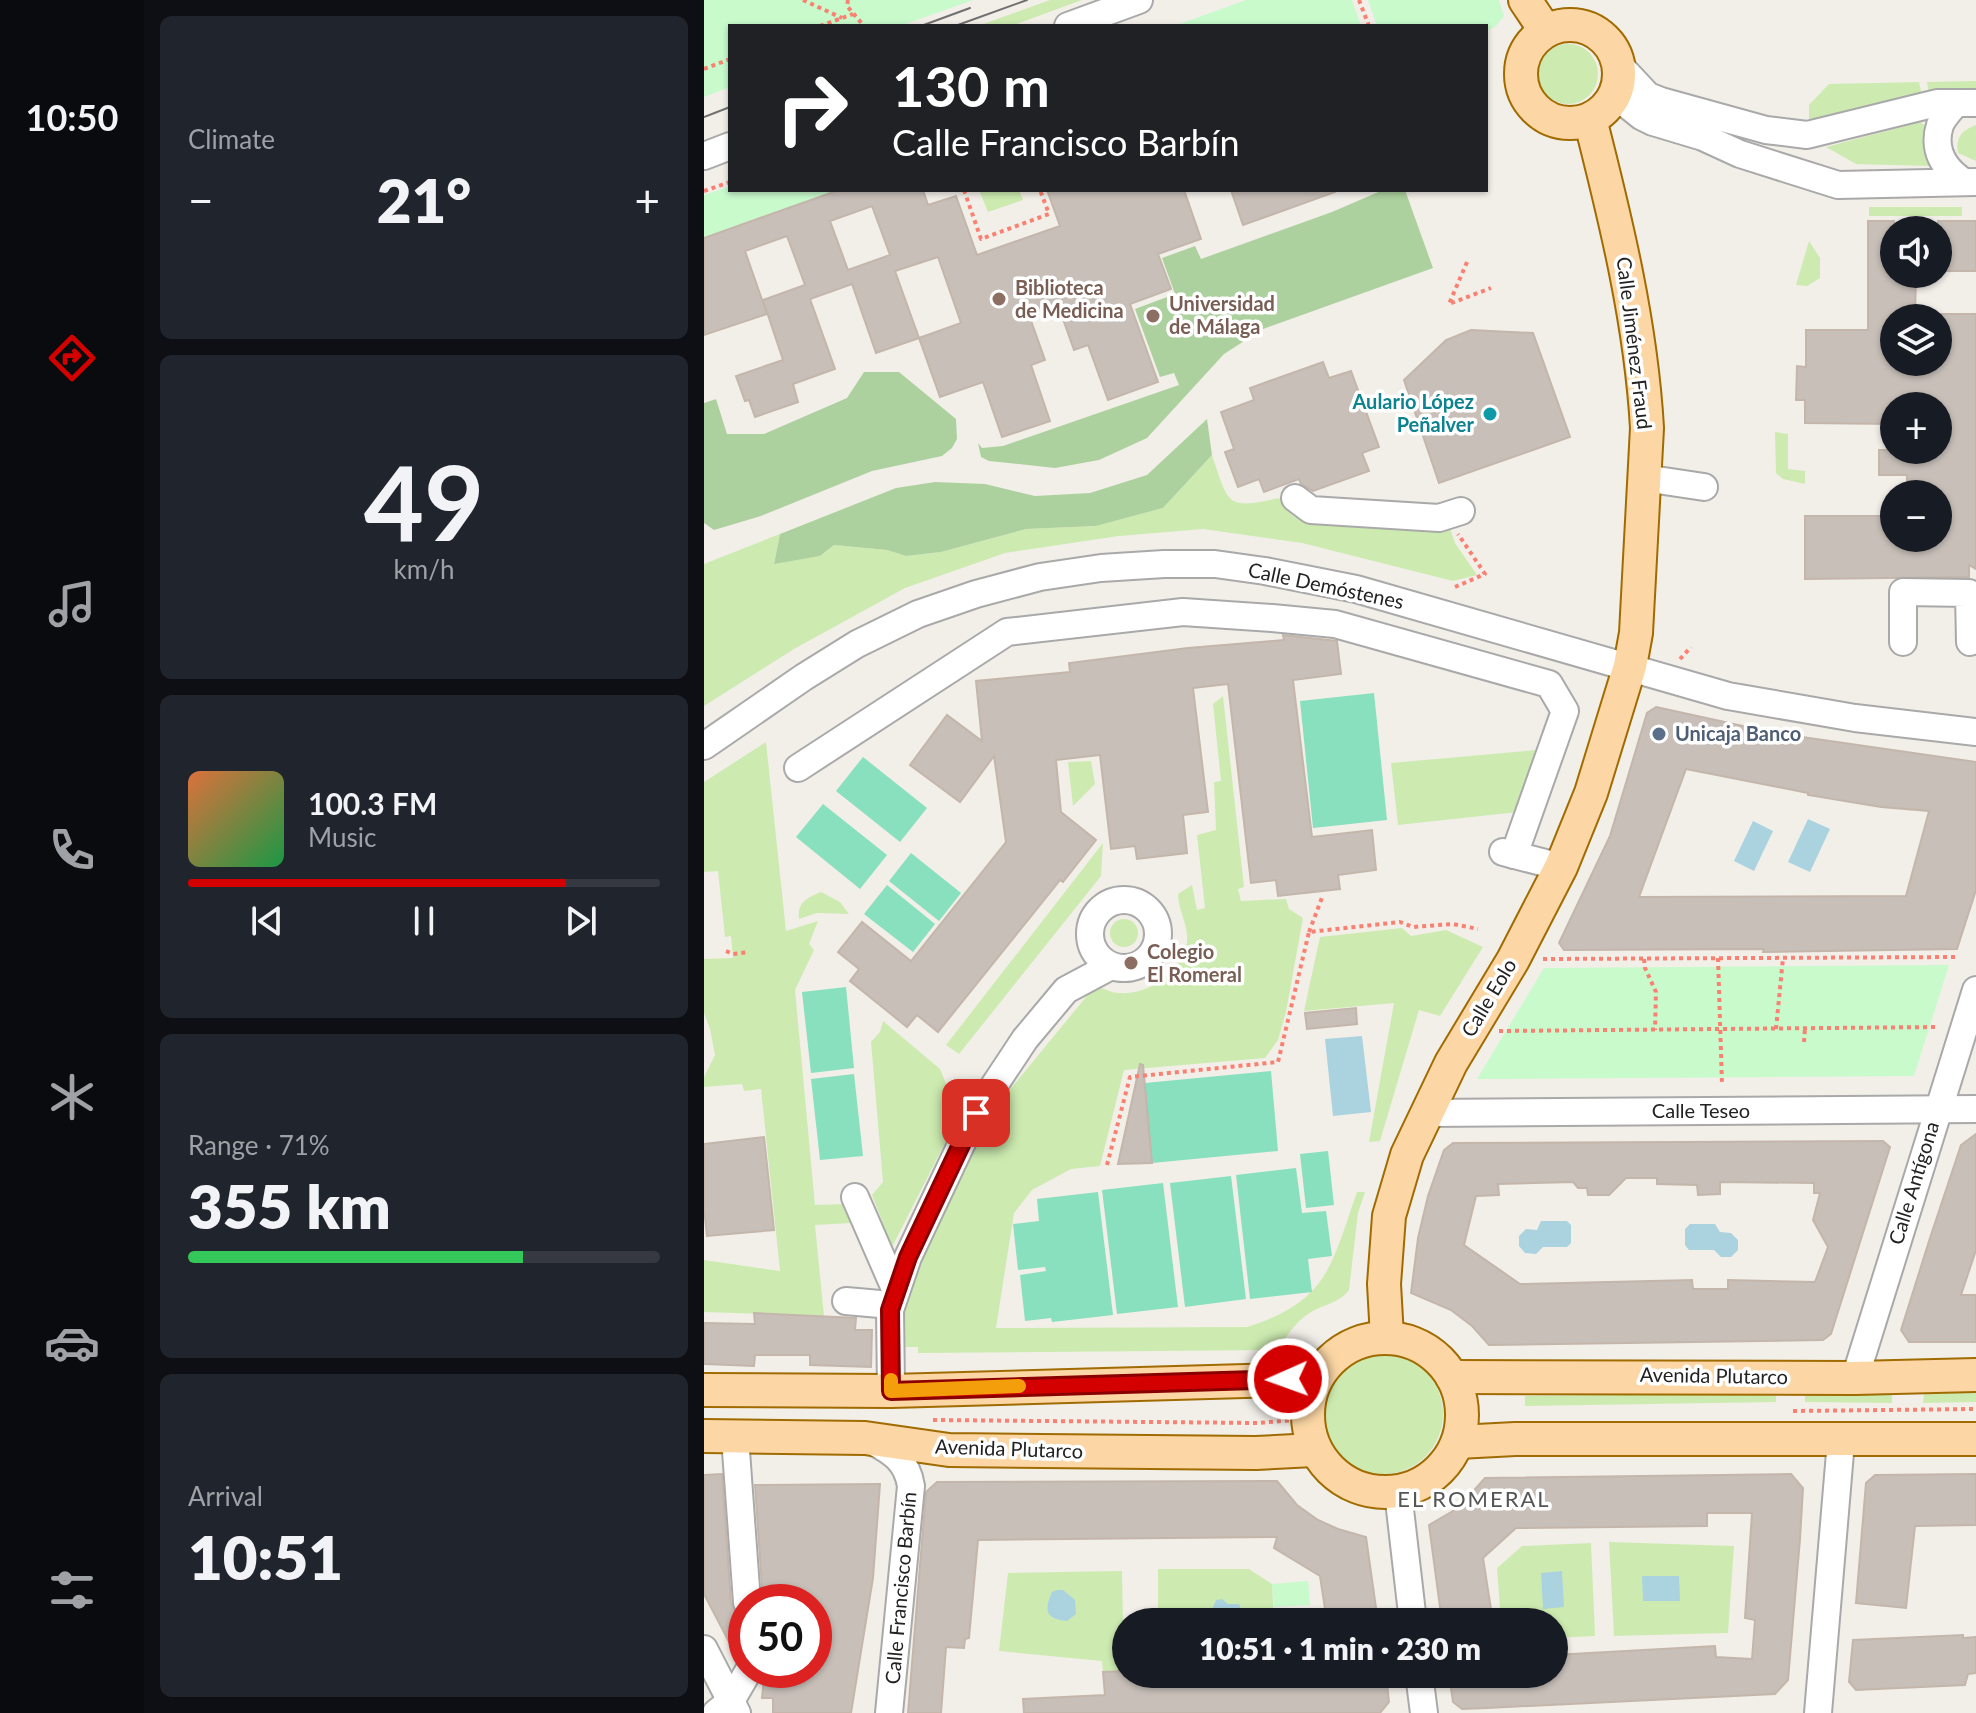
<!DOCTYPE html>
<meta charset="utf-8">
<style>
:root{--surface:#171b24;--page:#20242c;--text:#f1f3f6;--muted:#9ea1a6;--line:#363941;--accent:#d40000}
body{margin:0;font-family:Lato,sans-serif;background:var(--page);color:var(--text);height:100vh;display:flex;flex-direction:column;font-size:30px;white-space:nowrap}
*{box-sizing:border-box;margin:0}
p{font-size:26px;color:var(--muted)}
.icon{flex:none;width:44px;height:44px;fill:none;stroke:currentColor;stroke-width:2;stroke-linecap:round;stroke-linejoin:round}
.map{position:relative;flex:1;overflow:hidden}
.sheet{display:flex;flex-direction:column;gap:16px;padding:16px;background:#0d0f14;width:560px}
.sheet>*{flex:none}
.guide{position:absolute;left:24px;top:24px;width:760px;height:168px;border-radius:0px;box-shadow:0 2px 6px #0004;background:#202124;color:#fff;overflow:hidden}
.tools{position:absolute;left:1176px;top:216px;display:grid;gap:16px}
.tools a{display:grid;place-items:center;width:72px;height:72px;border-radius:50%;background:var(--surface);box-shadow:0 2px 6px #0004;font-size:40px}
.speed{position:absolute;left:24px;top:1584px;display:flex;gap:16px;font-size:40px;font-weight:700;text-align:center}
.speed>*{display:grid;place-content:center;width:104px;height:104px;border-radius:50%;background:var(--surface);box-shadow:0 2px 6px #0004;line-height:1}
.speed .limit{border:12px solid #d22;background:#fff;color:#111}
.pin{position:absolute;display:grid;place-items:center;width:68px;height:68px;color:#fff;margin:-34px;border-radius:16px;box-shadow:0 4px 12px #0006}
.me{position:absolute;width:88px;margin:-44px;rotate:268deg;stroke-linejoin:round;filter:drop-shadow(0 0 6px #0008)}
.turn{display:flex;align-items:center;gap:28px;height:168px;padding:0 32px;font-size:36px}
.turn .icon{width:104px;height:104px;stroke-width:2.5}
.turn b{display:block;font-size:56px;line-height:68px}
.big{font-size:60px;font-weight:800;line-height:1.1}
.sheet .widget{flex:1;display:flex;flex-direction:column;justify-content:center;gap:12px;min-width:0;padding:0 28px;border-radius:12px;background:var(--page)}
.sheet .dial{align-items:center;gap:0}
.dial b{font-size:104px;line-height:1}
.song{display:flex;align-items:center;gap:24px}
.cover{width:96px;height:96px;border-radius:12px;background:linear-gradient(135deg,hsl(20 70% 55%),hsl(140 70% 35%))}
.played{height:8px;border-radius:4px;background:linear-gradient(90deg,var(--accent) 80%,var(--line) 80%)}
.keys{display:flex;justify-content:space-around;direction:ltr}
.heat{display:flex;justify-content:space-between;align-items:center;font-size:44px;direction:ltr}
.charge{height:12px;border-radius:6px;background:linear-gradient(90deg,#34c759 71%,var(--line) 0)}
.trip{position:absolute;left:408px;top:1608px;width:456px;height:80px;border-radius:40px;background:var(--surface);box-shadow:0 2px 6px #0004;font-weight:800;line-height:80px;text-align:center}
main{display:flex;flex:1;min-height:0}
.tabs{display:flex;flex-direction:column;width:144px;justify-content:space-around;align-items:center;background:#090b0e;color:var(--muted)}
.tabs .icon{width:56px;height:56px}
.tabs .selected{color:var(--accent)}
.tabs b{font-size:36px;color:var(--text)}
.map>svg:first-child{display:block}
</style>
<main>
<nav class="tabs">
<b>10:50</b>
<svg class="icon selected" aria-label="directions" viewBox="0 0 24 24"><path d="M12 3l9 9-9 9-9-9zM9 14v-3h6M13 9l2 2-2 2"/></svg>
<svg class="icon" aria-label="music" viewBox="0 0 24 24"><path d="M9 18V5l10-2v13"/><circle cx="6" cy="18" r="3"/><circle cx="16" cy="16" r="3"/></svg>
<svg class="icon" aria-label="phone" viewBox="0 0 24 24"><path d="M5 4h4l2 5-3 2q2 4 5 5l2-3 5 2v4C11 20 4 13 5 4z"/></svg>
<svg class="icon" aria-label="climate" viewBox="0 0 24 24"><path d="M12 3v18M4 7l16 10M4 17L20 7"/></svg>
<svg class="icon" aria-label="car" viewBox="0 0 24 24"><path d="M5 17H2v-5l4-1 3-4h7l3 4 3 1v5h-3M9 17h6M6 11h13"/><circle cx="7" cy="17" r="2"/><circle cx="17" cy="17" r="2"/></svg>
<svg class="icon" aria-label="filters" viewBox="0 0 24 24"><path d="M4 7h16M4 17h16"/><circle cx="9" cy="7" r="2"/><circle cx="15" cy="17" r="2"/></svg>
</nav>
<section class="sheet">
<div class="widget"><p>Climate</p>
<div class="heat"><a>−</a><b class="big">21°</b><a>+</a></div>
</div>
<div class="widget dial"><b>49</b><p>km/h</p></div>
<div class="widget">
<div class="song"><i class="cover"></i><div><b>100.3 FM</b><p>Music</p></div></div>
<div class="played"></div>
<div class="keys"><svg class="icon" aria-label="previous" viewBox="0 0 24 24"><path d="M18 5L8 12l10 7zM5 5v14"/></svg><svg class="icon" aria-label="pause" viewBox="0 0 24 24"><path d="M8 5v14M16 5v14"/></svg><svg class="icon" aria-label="next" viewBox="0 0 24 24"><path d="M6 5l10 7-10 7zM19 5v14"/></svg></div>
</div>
<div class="widget"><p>Range · 71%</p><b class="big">355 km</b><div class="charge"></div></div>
<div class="widget"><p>Arrival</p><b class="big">10:51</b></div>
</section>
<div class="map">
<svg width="1272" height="1713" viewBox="0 0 1272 1713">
<rect width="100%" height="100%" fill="#f2efe9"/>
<g fill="#cdebb0">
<polygon points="346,0 378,0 307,26 274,26"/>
<circle cx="864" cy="74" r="30"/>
<polygon points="1272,81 1272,95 1225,95 1223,82"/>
<polygon points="1215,82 1218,95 1105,122 1105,105 1125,84"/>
<polygon points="1216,122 1222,126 1221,135 1225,166 1152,164 1122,147"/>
<path d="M1272 125V161L1254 153C1251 138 1258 130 1272 125Z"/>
<polygon points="275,190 315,190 319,200 284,212"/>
<rect x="1165" y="207" width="93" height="9"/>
<polygon points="1105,241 1116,258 1116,278 1103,286 1092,285"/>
<polygon points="1071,432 1084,434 1084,469 1101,471 1101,484 1079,479 1072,473"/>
<path d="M508 455C525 505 522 510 575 498L589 516 614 520 745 526 751 543 773 575 749 581 598 543 499 529 415 536 301 553 201 588 90 649 0 706V564L76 534 70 563 116 556 130 545 183 550 202 556 237 552 322 529 392 526 459 508Z"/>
<path d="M519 696 540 887 534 889 537 901 582 899 585 909 599 918 582 1012 574 1040 561 1058 420 1070 396 1166 367 1169 328 1190 310 1213 292 1328 543 1327C625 1301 627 1265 653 1192H661L654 1213 645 1290C636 1303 617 1305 604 1314 591 1323 582 1337 573 1350L214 1353V1347H200L198 1311 207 1284 290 1109 391 986C399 988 407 993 415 993 443 995 475 975 482 947 487 928 474 912 474 894L488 885 493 910 501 908 493 835 512 830 510 782 517 781 509 704Z"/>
<polygon points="62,742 82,931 114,921 105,944 110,950 91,990 111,1205 141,1204 147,1223 111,1225 120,1316 0,1312 0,1260 76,1271 57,1089 40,1091 38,1084 0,1087 0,1077 11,1055 6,1029 0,1013 0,959 29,958 27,936 21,937 14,871 0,872 0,782"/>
<polygon points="832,750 814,812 694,825 687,763"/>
<polygon points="387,761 391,784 369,806 364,762"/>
<polygon points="399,843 397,876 255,1054 242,1045"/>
<path d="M117 892 136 902 145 914 113 913 95 919C93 902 103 898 117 892Z"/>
<circle cx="420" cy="933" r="14"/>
<polygon points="698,928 707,936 742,930 779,947 736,1016 715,1010 676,1141 665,1142 690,1003 600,1011 616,937"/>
<polygon points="179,1021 236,1069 243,1086 244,1137 188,1247 168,1195 179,1182 167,1042 176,1032"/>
<circle cx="679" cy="1414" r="60"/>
<polygon points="1272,1392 1272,1402 1219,1403 1220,1393"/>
<polygon points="1072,1393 1072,1402 821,1406 821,1396"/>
<polygon points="1101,1393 1188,1393 1188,1403 1101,1402"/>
<rect x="822" y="1421" width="247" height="10"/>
<polygon points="905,1542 1030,1546 1024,1633 910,1636"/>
<polygon points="887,1543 891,1636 850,1638 850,1622 797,1622 793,1568 818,1546"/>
<polygon points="454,1569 545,1569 568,1584 570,1622 531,1622 538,1612 512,1600 508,1622 454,1622"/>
<polygon points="418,1571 419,1627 422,1628 422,1674 421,1671 399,1672 398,1661 295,1651 304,1573"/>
</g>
<g fill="#add19e">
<polygon points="679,190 701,190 729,268 559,329 520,354 443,438 395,460 351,468 285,461 277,457 274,443 278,448 299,446 475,385 470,373 456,377 431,309 471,294 458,258 491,246 497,259 628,212"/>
<polygon points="160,372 195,372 252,419 253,439 248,448 238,456 168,471 57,516 10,530 0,523 0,403 12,399 23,434 60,434 143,398"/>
<polygon points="503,419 508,455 459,508 392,526 322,529 237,552 202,556 183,550 130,545 116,556 70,564 76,534 192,488 231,482 281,484 331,496 386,493 443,475"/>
</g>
<g fill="#c8facc">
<polygon points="0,0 269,0 196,26 26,26 26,87 0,97"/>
<polygon points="542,0 648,0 657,26 470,26"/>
<polygon points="664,0 795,0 800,16 791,27 782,31 782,26 673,26"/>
<polygon points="26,186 26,190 135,190 0,238 0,195"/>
<polygon points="1245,965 1210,1076 773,1079 840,968"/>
<polygon points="604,1581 606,1605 570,1607 568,1584"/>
</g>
<g fill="#88e0be">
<polygon points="670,693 683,820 609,828 596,701"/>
<polygon points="159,757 223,808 196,842 132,791"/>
<polygon points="119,804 183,855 156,889 92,837"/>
<polygon points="207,853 257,893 235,921 185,881"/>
<polygon points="183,885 231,924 209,952 160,914"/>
<polygon points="142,987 150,1068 107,1073 98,992"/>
<polygon points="567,1071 574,1151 448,1163 441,1083"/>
<polygon points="150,1074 159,1156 116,1160 107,1079"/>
<polygon points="624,1151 630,1205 602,1208 596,1154"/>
<polygon points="592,1168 598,1213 622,1211 628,1256 604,1259 608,1292 546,1299 532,1175"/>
<polygon points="527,1176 542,1299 481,1307 466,1183"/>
<polygon points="459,1183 474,1307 413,1314 398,1190"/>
<polygon points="394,1192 409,1315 348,1322 347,1318 321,1321 316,1275 342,1271 341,1267 314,1270 309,1224 335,1221 333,1199"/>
</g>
<g fill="#aad3df">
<polygon points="1104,819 1126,829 1106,872 1084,862"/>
<polygon points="1049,821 1069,831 1050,871 1030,861"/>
<polygon points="658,1036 667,1112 629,1116 621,1039"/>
<polygon points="837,1221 863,1221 867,1225 867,1243 863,1247 839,1247 832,1254 821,1253 815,1246 815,1236 822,1229 833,1230"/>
<polygon points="986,1224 1011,1224 1016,1232 1027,1233 1034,1240 1034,1250 1027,1257 1017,1257 1010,1250 985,1250 981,1245 981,1229"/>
<polygon points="858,1571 860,1607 839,1609 837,1573"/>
<polygon points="938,1576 975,1576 976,1601 939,1601"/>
<path d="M353 1590H359L371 1600 372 1614 363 1621C341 1619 340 1610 348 1592Z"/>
<polygon points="518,1599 524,1604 535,1604 538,1612 531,1622 508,1622 507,1612 512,1600"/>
</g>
<g fill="#c7bfb8" stroke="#c4b6ab" stroke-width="2" fill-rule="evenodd">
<path d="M135 190H219L224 205 252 196 273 255 356 226 343 190H480L497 239 454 254 467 289 426 304 454 382 404 400 384 345 370 350 354 305 325 315 341 360 327 365 346 421 298 437 279 382 236 397 215 338 172 353 148 284 106 299 131 369 89 384 94 402 51 417 45 400 41 401 32 376 79 360 59 300 101 285 83 236 41 251 63 314 0 335V238ZM168 206 186 255 144 270 126 221ZM234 257 257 323 215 338 191 271Z"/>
<polygon points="527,190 630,190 631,192 539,225"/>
<polygon points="1164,221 1190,221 1190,274 1212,274 1211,318 1190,318 1190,362 1234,362 1234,314 1272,314 1272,569 1265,565 1265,577 1101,579 1101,516 1190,516 1190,538 1234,538 1234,494 1203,494 1203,475 1175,475 1175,450 1234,450 1234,406 1190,406 1190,424 1101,423 1101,400 1092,400 1093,366 1102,367 1102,330 1164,330"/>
<rect x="1234" y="221" width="38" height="50"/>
<polygon points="767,330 829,333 866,437 735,483 700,380 742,340"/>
<polygon points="619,362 625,378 647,371 675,447 658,453 665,471 609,491 597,484 595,479 560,492 555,479 534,487 521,452 530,449 517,412 550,400 546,388"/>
<polygon points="579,635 633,641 637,674 589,680 608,837 668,830 672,870 634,875 636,889 574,896 572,880 547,883 524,684 489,688 504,812 479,815 483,853 433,859 431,846 407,849 396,755 352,760 357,812 392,840 359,882 356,880 234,1032 213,1015 203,1027 146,981 155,969 134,952 158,922 207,961 302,842 290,756 256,802 206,765 243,715 278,741 272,681 366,672 365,663 484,648 580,640"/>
<path d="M952 707 1071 733 1272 762V890L1253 949 1059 952 1060 949 860 950 855 943 906 836 943 713ZM982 769 1104 793V795L1177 807 1225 811 1202 896 935 897Z"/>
<polygon points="652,1008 653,1024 603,1029 601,1013"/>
<polygon points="436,1064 439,1065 448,1163 414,1164"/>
<polygon points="1272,1134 1272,1250 1257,1295 1272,1295 1272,1342 1205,1342 1197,1330 1226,1238 1257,1145"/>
<polygon points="60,1137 70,1230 3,1236 0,1209 0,1144"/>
<path d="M1179 1141 1186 1147 1127 1334 1119 1340 785 1345 768 1326 747 1310 707 1293 714 1238 724 1196 740 1150 749 1143ZM922 1178H953V1184L993 1185 994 1195 1016 1194V1182L1110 1183V1193H1116L1109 1220 1124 1247 1111 1282 1024 1280V1289H989L988 1280 816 1284 760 1245 772 1196 795 1195 794 1184 869 1182 874 1188H883L884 1195H905Z"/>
<polygon points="50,1313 152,1318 151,1330 168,1330 167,1367 106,1365 106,1355 51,1355 50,1366 0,1364 0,1323 51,1324"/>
<polygon points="18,1474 27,1603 34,1615 39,1656 34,1659 0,1594 0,1475"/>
<polygon points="1087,1474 1099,1488 1096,1539 1084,1680 1071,1694 783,1708 758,1709 749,1702 745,1674 850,1674 850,1655 1011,1646 1012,1657 1048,1659 1051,1620 1041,1618 1048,1513 1003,1513 1003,1526 812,1528 779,1558 789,1622 738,1622 725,1525 754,1508 781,1478"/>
<polygon points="1272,1474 1272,1525 1211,1526 1202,1608 1152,1603 1162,1483 1171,1475"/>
<polygon points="573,1481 593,1505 614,1520 634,1529 662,1537 674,1622 623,1622 616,1576 570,1548 573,1537 274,1540 265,1638 261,1639 260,1648 242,1647 237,1713 204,1713 222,1492 233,1482"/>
<polygon points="176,1484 169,1578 147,1713 69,1713 69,1698 58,1698 61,1670 110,1670 110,1602 59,1602 51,1485"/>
<polygon points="1259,1635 1259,1638 1272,1637 1272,1673 1264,1674 1261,1685 1152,1690 1145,1682 1149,1640"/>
<polygon points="422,1671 422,1674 682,1674 685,1702 676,1713 320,1713 319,1699 401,1695 399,1672"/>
</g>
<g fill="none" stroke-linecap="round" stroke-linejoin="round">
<g stroke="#a9a9a9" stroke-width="30">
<g id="minor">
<polyline points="364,26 435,0"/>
<polyline points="915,65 944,96 957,101 1062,130 1103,135 1233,103 1272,103"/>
<polyline points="911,95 937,116 949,122 999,137 1036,154 1134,185 1272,182"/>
<path d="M1252 103C1247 109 1239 117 1236 125 1228 150 1240 169 1260 182"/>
<polyline points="0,156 26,146"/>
<polyline points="940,478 1000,487"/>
<polyline points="591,498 607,510 735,518 757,511"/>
<polyline points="1199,642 1199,592 1265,593 1266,642"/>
<polyline points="0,746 100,677 153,644 214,614 272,594 336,577 397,568 460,564 511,564 561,571 652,589 1024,696 1151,718 1272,732"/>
<polyline points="94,768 303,632 479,612 568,618 631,624 845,684 861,711 810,855"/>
<polyline points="799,852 857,867"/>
<circle cx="420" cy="934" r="34"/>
<polyline points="723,1113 1272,1109"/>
<polyline points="151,1197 192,1291"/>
<polyline points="142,1301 187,1305"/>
<polyline points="1151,1378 1272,990"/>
<polyline points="187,1391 186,1310 204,1257 272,1113 321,1039 362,990 407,966"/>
<polyline points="31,1437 43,1602"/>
<path d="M168 1441C189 1452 203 1461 207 1486L185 1713"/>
<polyline points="694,1492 709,1622"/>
<polyline points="0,1649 33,1713"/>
<polyline points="715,1674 720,1713"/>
<polyline points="12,1713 27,1701 45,1670"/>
<polyline points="1114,1713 1137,1441"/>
</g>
</g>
<g stroke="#a06b00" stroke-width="36">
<g id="major">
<polyline points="821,0 841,30"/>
<circle cx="866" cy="74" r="49"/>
<path d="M683 1337 680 1284 685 1216 703 1155 747 1063 809 960 857 867 887 793 926 666 932 633 943 428C937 323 912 221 886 119"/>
<circle cx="681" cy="1415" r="77"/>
<polyline points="748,1377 1151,1378 1272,1375"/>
<polyline points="0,1390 187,1391 612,1379"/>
<polyline points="0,1436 161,1438 245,1450 552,1453 610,1450"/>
<polyline points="754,1442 811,1439 1272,1439"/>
</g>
</g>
<g stroke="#fa8072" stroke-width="4" stroke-dasharray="4 4" stroke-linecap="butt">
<polyline points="99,0 138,18"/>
<polyline points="144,0 143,6 160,26"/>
<polyline points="655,0 665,26"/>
<polyline points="116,26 149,14"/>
<polyline points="0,69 26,59"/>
<polyline points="260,190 277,239 345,214 336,190"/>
<polyline points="0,191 26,182"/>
<polyline points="763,262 745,304 787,288"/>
<polyline points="751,587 781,574 754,534"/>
<polyline points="976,659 987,647"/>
<polyline points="605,932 619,895"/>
<polyline points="22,951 29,954 45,952"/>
<polyline points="1014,958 1018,1084"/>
<polyline points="839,959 1255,957"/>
<polyline points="940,959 941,968 952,992 951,1030"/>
<polyline points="1072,1029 1079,958"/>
<polyline points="795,1031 1233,1027"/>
<polyline points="1100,1042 1101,1028"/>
<polyline points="403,1165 426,1077 574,1062 605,932 696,922 709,927 749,924 774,929"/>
<polyline points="1089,1411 1272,1409"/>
<polyline points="229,1420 554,1423 603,1419"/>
</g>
<use href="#minor" stroke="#fff" stroke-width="26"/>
<use href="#major" stroke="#fcd6a4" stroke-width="32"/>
<g stroke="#707070" stroke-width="2">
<polyline points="217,26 266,8"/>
<polyline points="251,26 323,0"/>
<polyline points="0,117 26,107"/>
</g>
</g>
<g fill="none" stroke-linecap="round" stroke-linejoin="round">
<g stroke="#8a0000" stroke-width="20">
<polyline id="route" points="272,1113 204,1257 186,1310 187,1391 584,1379"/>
</g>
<use href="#route" stroke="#d40000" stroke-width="14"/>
<polyline stroke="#f59e0b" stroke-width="14" points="187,1380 187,1391 315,1386"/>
</g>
<g fill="#8d6e63" stroke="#fff" stroke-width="3">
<circle cx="295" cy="299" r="8"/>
<circle cx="449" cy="316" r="8"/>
<circle cx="427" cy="963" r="8"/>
</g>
<circle fill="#0f9aa8" stroke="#fff" stroke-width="3" cx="786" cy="414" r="8"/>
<circle fill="#5c6f8a" stroke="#fff" stroke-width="3" cx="955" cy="734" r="8"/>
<g text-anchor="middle" stroke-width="7" stroke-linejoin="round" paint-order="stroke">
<g font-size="20" font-weight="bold" fill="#785e54" stroke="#fff" text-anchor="start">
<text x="311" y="295">Biblioteca<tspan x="311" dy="23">de Medicina</tspan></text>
<text x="465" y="311">Universidad<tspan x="465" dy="23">de Málaga</tspan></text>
<text x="443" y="959">Colegio<tspan x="443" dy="23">El Romeral</tspan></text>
</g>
<g font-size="20" fill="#222" stroke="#fff">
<text transform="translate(930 343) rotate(83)" y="7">Calle Jiménez Fraud</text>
<text transform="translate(622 586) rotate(12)" y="7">Calle Demóstenes</text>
<text transform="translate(785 998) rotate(-59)" y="7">Calle Eolo</text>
<text x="997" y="1118">Calle Teseo</text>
<text transform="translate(1210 1183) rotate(-73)" y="7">Calle Antígona</text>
<text transform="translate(1010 1376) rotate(1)" y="7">Avenida Plutarco</text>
<text transform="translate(305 1449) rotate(2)" y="7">Avenida Plutarco</text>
<text transform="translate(197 1588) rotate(-85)" y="7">Calle Francisco Barbín</text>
</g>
<g font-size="20" font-weight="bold" fill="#0d838f" stroke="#fff" text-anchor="end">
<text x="770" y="409">Aulario López<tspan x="770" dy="23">Peñalver</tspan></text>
</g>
<g font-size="20" font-weight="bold" fill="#4e5e75" stroke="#fff" text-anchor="start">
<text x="971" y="741">Unicaja Banco</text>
</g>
<g font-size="22" letter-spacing="2" fill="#555" stroke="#fff">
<text x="770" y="1507">EL ROMERAL</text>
</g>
</g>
</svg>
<div class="tools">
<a><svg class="icon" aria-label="sound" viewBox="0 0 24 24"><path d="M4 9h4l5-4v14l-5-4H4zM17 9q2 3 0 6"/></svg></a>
<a><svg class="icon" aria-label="layers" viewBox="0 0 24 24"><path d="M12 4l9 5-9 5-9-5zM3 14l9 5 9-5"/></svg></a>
<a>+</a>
<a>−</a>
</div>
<div class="speed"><div class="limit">50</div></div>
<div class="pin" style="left:272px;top:1113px;background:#d93025"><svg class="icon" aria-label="arrive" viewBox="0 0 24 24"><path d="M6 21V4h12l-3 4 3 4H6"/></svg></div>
<svg class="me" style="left:584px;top:1379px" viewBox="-20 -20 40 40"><circle r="17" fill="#d40000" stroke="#fff" stroke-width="3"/><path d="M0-11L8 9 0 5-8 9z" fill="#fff"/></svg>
<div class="trip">10:51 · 1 min · 230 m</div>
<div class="guide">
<div class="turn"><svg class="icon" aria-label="right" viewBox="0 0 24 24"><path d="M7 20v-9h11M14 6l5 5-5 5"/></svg><div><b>130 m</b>Calle Francisco Barbín</div></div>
</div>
</div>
</main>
